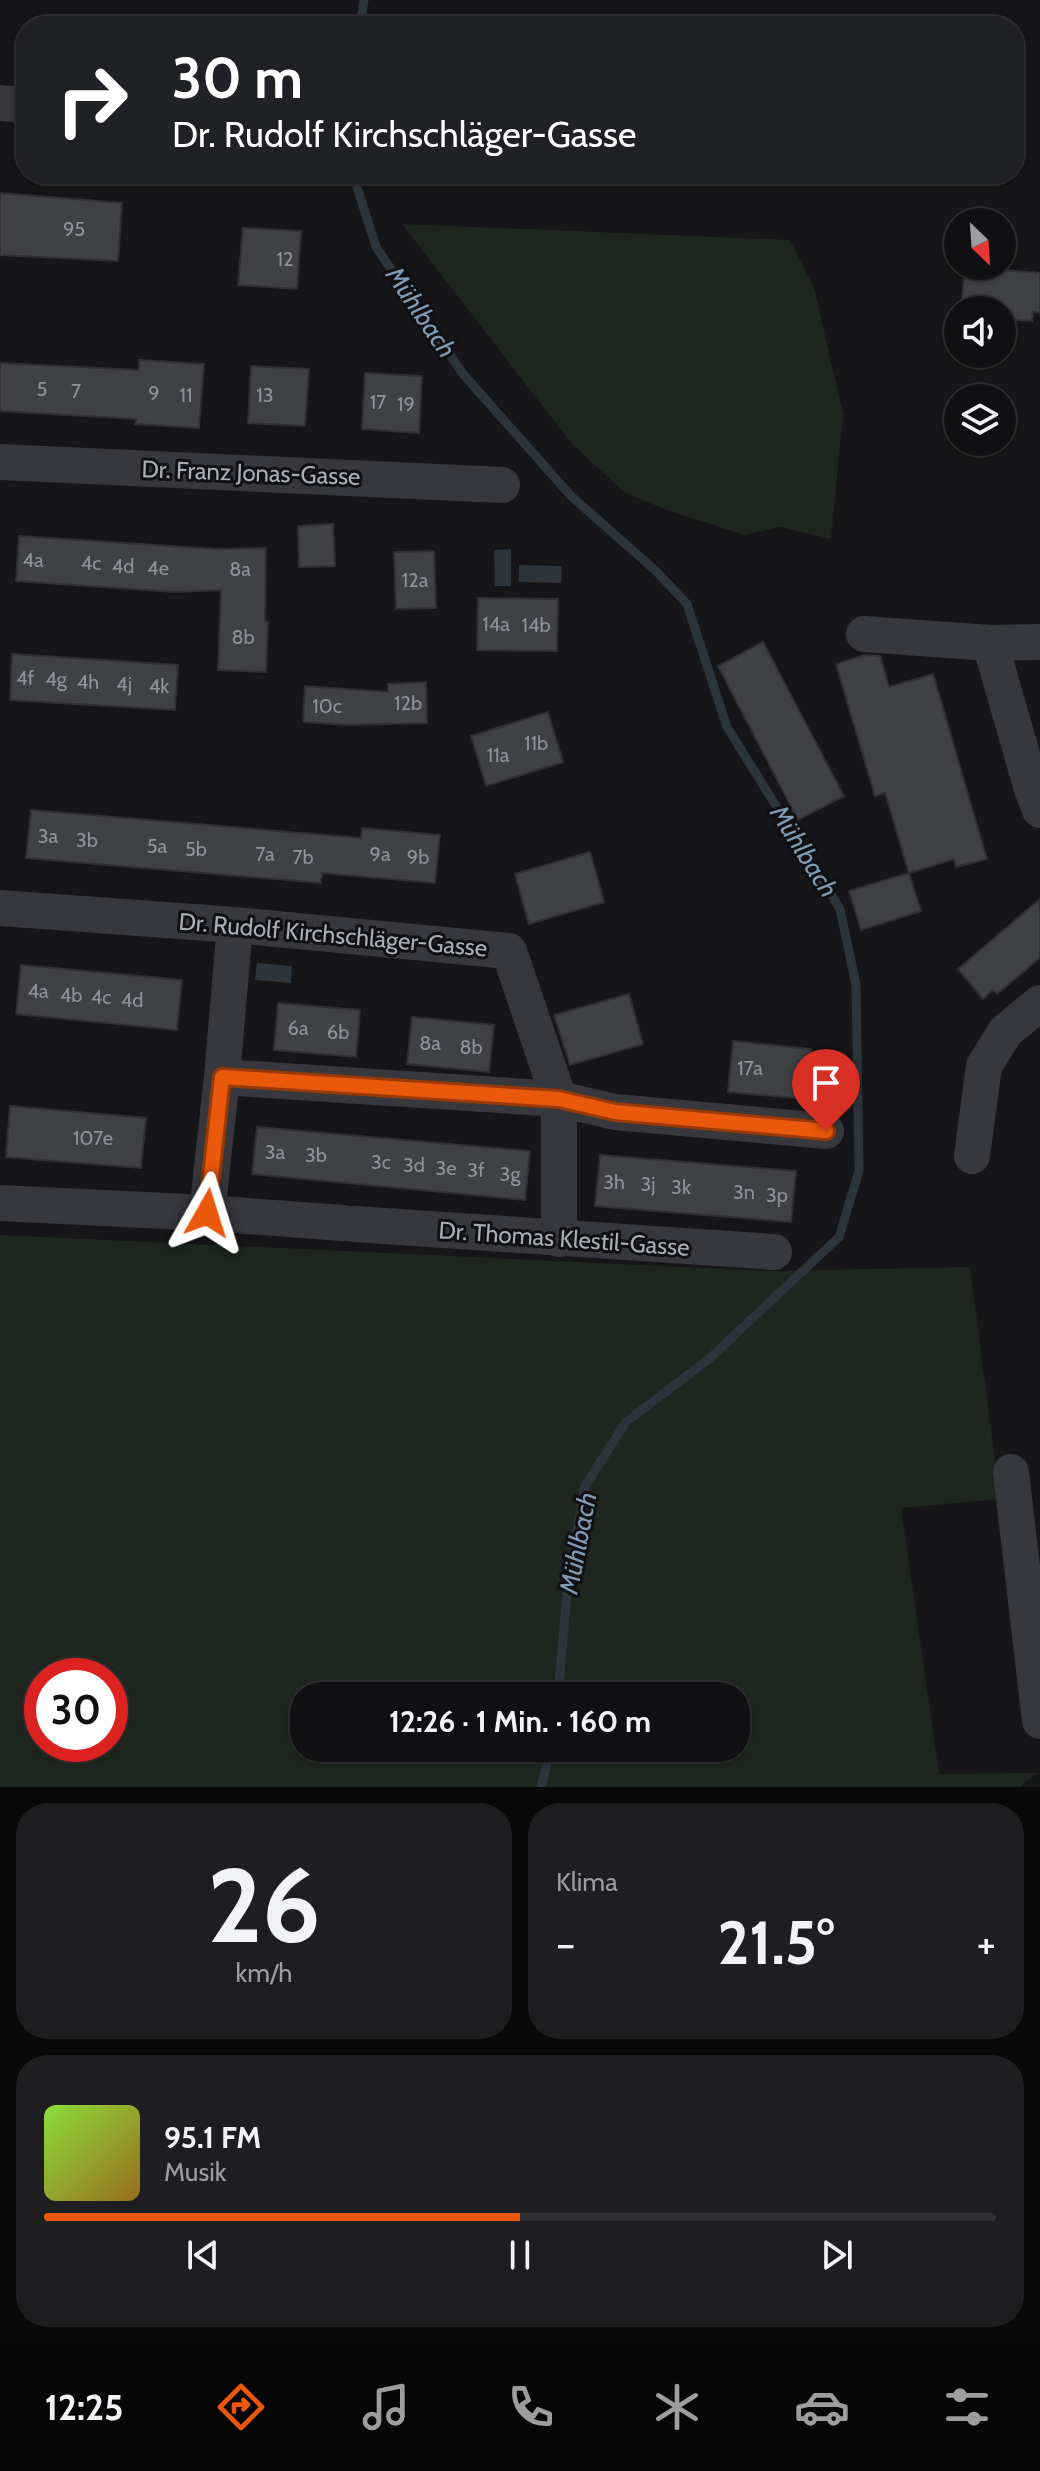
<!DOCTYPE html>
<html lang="de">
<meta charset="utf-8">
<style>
:root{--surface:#101012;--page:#1e1e20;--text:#f1f3f6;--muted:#9c9d9f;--line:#303032;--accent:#ea580c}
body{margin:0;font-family:Cabin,sans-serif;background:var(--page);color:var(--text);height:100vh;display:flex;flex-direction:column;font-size:30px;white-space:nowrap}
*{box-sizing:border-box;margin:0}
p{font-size:26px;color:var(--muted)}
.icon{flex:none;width:44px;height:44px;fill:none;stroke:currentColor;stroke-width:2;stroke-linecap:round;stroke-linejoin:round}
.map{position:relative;height:1787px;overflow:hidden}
.side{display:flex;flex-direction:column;gap:16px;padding:16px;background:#09090a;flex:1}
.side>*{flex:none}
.hud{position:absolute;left:16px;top:16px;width:1008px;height:168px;border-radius:32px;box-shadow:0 2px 6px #0004,0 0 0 2px var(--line);background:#202124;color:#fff;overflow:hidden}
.needle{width:52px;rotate:155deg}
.tools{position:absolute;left:944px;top:208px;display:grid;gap:16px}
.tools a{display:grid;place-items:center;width:72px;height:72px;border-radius:50%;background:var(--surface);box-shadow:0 2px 6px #0004,0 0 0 2px var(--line);font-size:40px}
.speed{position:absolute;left:24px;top:1658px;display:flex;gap:16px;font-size:40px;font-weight:700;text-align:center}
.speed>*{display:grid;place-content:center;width:104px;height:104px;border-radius:50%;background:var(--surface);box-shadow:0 2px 6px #0004,0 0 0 2px var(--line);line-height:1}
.speed .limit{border:12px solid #d22;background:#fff;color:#111}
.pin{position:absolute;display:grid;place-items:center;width:68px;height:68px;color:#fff;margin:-82px -34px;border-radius:50% 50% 50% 0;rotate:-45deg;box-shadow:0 0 8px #0007}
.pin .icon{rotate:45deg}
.me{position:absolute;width:88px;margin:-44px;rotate:6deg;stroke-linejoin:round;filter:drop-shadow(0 0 6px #0008)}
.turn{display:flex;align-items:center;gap:28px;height:168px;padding:0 24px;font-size:36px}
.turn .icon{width:104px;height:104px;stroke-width:2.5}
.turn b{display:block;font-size:56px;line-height:68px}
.big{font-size:60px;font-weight:700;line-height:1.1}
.side .tile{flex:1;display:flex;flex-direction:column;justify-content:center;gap:12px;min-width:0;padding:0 28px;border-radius:32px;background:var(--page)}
.side .dial{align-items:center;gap:0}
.dial b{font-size:104px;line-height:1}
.song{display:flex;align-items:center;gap:24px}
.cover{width:96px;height:96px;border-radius:12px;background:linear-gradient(135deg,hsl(90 70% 55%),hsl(40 70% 35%))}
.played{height:8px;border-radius:4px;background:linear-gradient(90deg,var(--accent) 50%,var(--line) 50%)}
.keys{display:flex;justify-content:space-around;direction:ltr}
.heat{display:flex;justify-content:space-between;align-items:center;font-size:44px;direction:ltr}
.side .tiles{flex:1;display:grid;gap:16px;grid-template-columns:1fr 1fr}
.tile:last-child{grid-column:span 2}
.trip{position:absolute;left:290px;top:1682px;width:460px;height:80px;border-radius:32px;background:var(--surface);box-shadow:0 2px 6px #0004,0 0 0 2px var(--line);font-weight:700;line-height:80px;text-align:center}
.tabs{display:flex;height:128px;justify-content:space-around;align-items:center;background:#060607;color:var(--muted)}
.tabs .icon{width:56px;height:56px}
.tabs .current{color:var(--accent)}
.tabs b{font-size:36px;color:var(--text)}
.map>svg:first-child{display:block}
</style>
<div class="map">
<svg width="1040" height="1787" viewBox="0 0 1040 1787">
<rect width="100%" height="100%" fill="#161618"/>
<g fill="#1e261f" fill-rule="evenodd">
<polygon points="402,224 790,240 814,287 843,414 831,539 780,527 744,535 667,510 625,493 572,444"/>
<path d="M0 1235 772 1271 970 1267 1000 1499 901 1508 939 1774 1037 1773 1020 1787H0ZM42 1676H110V1744H42ZM304 1696H736V1748H304Z"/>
</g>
<g fill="#2c353c">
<polygon points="511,549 511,586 495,586 494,550"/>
<polygon points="519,565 562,566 561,583 519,582"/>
<polygon points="257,963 292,966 291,983 255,980"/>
</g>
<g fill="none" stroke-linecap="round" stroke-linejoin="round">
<g stroke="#2c353c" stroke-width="9">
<polyline points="360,26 364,0"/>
<polyline points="353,174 376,247 463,374 571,496 656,571 687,604 727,727 840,909 856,985 859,1171 839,1237 709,1359 626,1422 585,1486 568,1582 558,1696"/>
<polyline points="541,1787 551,1748"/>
</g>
</g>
<g fill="#404145" stroke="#303034" stroke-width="2">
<polygon points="0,193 122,203 118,261 0,255"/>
<polygon points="243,228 301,231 297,289 238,285"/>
<polygon points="965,267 1040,273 1040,313 1033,312 1032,321 1002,319 1002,310 961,310"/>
<polygon points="139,360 204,364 199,428 135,424 136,419 0,411 0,363 139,370"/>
<polygon points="251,366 309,369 305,426 248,423"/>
<polygon points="365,373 422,376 419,433 362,429"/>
<polygon points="333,524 335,566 299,567 298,526"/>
<polygon points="19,536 216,549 266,548 265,622 268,622 266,672 218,670 221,590 175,592 16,581"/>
<polygon points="434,551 436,608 396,609 394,552"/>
<polygon points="478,598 558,599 557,651 477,650"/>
<polygon points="763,642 844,796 798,820 718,666"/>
<polygon points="12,654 178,665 175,710 10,700"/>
<polygon points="865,655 880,656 889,687 933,674 987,859 956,867 954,859 909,873 885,793 875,796 836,664"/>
<polygon points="426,682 427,723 347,725 303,722 305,686 388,692 388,684"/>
<polygon points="548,712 563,762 486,786 471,736"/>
<polygon points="31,810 361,838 362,828 440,835 435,883 322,873 321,883 26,858"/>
<polygon points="590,852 604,902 529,924 515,874"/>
<polygon points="909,873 921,911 861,930 849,891"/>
<polygon points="1040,899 1040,958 997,994 993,990 983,999 958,969"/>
<polygon points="21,965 182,980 177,1030 16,1014"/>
<polygon points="629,994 643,1044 570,1065 554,1015"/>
<polygon points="278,1003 360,1010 356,1057 274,1050"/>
<polygon points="412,1017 494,1025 489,1072 407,1064"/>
<polygon points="733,1041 811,1049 806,1099 728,1092"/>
<polygon points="10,1106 146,1118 141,1168 6,1157"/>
<polygon points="257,1127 530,1151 525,1200 252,1174"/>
<polygon points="600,1155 796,1171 791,1222 595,1206"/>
</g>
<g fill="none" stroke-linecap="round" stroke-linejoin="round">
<g stroke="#37383d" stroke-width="36">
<polyline points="0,103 26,105"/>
<polyline points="0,462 502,485"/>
<polyline points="864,634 990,643 1040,642"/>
<polyline points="990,643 1032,789 1040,810"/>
<polyline points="0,908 235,925 509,951 559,1099 615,1112 826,1131"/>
<polyline points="222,1077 559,1099 559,1239"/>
<polyline points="972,1156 984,1066 1005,1032 1040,1003"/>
<polyline points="0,1203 207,1213 343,1223"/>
<polyline points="207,1213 222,1077 235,925"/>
<polyline points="354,1224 774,1252"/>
<polyline points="1011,1472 1040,1721"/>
</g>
</g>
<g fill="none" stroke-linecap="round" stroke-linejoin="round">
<g stroke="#983908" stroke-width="20">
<polyline id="route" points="207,1213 222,1077 559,1099 615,1112 826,1131"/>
</g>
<use href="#route" stroke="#ea580c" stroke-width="14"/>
</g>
<g text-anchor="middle" stroke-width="6" stroke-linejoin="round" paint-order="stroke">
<g font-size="20" fill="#8e929b">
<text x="74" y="236">95</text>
<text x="285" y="266">12</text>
<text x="42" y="396">5</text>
<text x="76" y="398">7</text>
<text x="154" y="400">9</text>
<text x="186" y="402">11</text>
<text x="265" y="402">13</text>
<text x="378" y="409">17</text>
<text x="406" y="411">19</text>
<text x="33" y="567">4a</text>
<text x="91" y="570">4c</text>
<text x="123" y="573">4d</text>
<text x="158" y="575">4e</text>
<text x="240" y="576">8a</text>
<text x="415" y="587">12a</text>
<text x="496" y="631">14a</text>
<text x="536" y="632">14b</text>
<text x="243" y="644">8b</text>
<text x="25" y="685">4f</text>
<text x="56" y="686">4g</text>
<text x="88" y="689">4h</text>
<text x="124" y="691">4j</text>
<text x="159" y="693">4k</text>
<text x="408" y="710">12b</text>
<text x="327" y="713">10c</text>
<text x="536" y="750">11b</text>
<text x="498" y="762">11a</text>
<text x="48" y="843">3a</text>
<text x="87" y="847">3b</text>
<text x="157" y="853">5a</text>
<text x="196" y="856">5b</text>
<text x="265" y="861">7a</text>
<text x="380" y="861">9a</text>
<text x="303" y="864">7b</text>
<text x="418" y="864">9b</text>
<text x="38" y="998">4a</text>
<text x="71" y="1002">4b</text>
<text x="101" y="1004">4c</text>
<text x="132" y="1007">4d</text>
<text x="298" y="1035">6a</text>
<text x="338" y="1039">6b</text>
<text x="430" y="1050">8a</text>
<text x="471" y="1054">8b</text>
<text x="750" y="1075">17a</text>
<text x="93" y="1145">107e</text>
<text x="275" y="1159">3a</text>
<text x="316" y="1162">3b</text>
<text x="381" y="1169">3c</text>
<text x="414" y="1172">3d</text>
<text x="446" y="1175">3e</text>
<text x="476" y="1177">3f</text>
<text x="510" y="1181">3g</text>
<text x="614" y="1189">3h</text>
<text x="648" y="1191">3j</text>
<text x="681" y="1194">3k</text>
<text x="744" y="1199">3n</text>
<text x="777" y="1202">3p</text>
</g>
<g font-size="24" fill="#a8adb8" stroke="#111113">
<text transform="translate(251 473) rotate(2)" y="8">Dr. Franz Jonas-Gasse</text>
<text transform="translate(333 935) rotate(5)" y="8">Dr. Rudolf Kirchschläger-Gasse</text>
<text transform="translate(564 1239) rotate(4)" y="8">Dr. Thomas Klestil-Gasse</text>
</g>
<g font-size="26" font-style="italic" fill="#7f9bb3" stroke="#111113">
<text transform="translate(421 312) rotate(56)" y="9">Mühlbach</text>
<text transform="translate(804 851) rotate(58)" y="9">Mühlbach</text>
<text transform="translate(578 1543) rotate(-79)" y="9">Mühlbach</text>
</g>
</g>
</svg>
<div class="tools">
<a><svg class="needle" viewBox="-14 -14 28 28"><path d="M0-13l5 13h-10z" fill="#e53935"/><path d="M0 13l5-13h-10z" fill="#9c9d9f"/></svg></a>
<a><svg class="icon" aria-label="sound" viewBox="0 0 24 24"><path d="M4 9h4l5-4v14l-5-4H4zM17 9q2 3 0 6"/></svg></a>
<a><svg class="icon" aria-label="layers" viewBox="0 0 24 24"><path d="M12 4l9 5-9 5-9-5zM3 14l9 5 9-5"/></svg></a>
</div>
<div class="speed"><div class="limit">30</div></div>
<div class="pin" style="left:826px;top:1131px;background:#d93025"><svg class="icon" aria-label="arrive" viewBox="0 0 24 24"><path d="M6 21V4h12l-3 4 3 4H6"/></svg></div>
<svg class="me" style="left:207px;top:1213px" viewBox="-20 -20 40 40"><path d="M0-17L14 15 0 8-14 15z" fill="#ea580c" stroke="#fff" stroke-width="4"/></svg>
<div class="trip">12:26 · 1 Min. · 160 m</div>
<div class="hud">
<div class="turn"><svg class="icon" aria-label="right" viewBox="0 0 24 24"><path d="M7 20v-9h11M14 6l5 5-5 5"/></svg><div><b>30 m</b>Dr. Rudolf Kirchschläger-Gasse</div></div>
</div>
</div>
<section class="side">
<div class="tiles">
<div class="tile dial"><b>26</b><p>km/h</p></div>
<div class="tile"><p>Klima</p>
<div class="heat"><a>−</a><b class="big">21.5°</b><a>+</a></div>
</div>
<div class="tile">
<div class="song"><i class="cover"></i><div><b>95.1 FM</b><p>Musik</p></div></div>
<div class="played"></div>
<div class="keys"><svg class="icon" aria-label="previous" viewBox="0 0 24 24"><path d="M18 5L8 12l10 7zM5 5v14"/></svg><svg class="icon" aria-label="pause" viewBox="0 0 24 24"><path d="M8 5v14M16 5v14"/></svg><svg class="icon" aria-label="next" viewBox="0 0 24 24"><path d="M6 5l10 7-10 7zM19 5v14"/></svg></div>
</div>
</div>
</section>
<nav class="tabs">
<b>12:25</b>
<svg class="icon current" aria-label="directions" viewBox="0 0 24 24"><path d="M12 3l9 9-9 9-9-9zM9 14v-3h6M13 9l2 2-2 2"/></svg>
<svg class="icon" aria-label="music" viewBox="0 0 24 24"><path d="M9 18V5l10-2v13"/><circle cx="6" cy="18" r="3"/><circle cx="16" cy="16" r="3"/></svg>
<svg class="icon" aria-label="phone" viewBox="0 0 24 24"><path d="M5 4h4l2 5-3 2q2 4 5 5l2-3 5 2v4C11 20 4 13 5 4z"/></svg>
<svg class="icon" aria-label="climate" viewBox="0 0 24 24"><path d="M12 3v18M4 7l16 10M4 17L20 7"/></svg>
<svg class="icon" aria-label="car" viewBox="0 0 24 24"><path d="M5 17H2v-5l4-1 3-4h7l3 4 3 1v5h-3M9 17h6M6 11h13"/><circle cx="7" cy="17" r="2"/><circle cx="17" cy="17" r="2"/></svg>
<svg class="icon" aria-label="filters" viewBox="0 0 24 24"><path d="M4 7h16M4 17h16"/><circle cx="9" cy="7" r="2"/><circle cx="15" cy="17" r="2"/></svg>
</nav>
